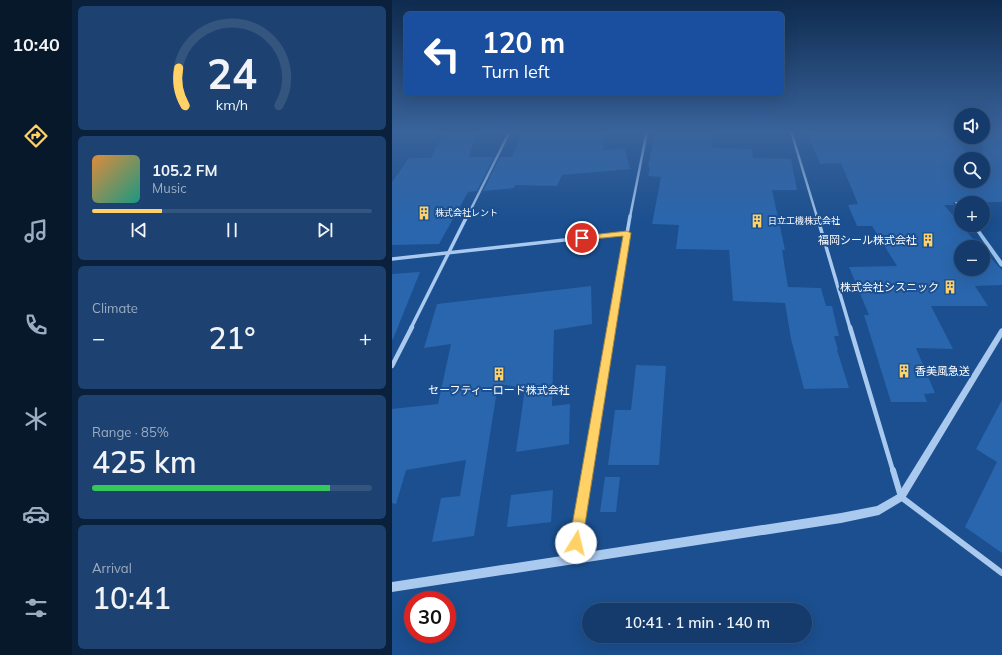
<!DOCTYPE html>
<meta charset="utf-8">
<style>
:root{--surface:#143b6b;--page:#1d4271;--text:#f1f3f6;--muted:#9dadc1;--line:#33557e;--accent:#ffd166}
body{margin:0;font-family:Mulish,"Noto Sans JP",sans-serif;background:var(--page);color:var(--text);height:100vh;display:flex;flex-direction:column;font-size:15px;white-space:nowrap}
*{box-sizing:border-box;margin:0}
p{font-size:13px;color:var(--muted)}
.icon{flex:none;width:22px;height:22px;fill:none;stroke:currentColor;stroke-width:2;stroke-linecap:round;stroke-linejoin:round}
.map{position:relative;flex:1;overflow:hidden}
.details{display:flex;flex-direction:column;gap:6px;padding:6px;background:#0b203b;width:320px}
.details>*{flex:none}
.hud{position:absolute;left:12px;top:12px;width:380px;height:84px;border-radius:6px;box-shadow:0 4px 16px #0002,0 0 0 1px var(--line);background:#1a4fa0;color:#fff;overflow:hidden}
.controls{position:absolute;left:562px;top:108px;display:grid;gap:8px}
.controls a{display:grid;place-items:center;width:36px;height:36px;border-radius:50%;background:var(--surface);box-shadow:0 4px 16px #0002,0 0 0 1px var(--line);font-size:20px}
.speed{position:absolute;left:12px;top:591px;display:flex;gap:8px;font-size:20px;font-weight:700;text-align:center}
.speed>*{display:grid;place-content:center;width:52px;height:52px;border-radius:50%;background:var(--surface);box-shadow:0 4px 16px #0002,0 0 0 1px var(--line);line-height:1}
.speed .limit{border:6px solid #d22;background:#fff;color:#111}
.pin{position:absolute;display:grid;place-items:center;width:34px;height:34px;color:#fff;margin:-17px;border:2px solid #fff;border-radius:50%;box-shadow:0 1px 4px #0007}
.me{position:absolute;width:44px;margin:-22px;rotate:9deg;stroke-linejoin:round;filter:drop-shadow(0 0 3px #0008)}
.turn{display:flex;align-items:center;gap:14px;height:84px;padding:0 12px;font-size:18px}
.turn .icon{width:52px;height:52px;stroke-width:2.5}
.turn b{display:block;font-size:28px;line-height:34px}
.big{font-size:30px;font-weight:600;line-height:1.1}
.details .widget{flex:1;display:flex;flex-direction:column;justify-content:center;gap:6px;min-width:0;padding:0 14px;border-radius:6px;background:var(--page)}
.details .dial{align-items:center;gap:0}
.dial svg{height:104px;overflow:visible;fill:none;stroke:var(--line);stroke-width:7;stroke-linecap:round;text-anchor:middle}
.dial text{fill:var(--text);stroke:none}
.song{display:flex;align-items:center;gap:12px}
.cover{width:48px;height:48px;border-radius:6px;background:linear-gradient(135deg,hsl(30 70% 55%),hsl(170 70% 35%))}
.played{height:4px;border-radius:2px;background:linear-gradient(90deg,var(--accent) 25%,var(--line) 25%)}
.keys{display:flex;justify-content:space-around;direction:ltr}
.heat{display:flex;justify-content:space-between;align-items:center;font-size:22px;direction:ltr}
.charge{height:6px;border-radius:3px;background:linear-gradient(90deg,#34c759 85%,var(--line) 0)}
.trip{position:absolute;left:190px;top:603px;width:230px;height:40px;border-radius:20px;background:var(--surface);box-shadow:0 4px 16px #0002,0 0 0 1px var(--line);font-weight:600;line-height:40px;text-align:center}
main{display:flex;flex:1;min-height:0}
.menu{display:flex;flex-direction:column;width:72px;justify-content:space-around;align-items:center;background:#08182b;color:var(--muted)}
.menu .icon{width:28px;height:28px}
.menu .current{color:var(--accent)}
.menu b{font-size:18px;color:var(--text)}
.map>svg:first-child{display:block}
</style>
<main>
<nav class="menu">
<b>10:40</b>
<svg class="icon current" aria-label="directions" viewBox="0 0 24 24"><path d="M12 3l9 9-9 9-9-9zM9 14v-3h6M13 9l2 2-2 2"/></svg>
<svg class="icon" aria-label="music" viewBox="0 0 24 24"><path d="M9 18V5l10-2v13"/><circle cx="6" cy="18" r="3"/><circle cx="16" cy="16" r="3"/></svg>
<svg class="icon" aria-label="phone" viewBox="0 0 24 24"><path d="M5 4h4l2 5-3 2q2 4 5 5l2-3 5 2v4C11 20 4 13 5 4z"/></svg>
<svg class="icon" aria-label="climate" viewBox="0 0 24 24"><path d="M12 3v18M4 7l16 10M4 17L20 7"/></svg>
<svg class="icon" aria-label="car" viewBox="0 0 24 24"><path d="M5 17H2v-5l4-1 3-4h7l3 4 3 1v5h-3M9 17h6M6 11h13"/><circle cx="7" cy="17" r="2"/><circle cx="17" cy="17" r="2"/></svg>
<svg class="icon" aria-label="filters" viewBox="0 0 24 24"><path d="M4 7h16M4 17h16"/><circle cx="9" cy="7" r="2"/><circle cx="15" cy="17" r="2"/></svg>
</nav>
<section class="details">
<div class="widget dial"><svg viewBox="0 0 100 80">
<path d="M14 69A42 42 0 1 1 86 69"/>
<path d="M14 69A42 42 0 0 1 9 40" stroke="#ffd166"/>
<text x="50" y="56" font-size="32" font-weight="700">24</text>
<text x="50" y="72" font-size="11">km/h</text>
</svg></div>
<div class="widget">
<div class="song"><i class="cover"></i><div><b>105.2 FM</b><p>Music</p></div></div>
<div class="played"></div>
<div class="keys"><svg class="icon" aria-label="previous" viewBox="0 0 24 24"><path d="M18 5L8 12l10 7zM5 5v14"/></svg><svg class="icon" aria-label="pause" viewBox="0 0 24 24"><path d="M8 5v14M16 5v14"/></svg><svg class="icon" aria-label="next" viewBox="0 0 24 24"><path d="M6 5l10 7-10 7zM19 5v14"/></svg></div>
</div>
<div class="widget"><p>Climate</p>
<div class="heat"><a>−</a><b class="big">21°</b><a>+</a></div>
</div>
<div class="widget"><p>Range · 85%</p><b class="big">425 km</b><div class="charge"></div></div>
<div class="widget"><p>Arrival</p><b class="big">10:41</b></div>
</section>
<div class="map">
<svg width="610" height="655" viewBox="0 0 610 655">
<rect width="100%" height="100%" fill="#1b4f8f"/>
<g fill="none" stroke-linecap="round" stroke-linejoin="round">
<g fill="#9cc4f0" fill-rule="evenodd">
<polygon points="559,195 563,195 569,204 569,208 567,208 559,197"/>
<polygon points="580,225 584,225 610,261 610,267 608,266"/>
</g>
</g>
<g fill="#2a66ad">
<polygon points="52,131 85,131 77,157 102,157 85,191 76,192 47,244 0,245 0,182 17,158 39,158"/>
<polygon points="131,131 213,131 211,150 233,149 238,169 170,175 165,186 123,185 122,188 91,191 108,157 120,157"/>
<polygon points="263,131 320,131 320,148 360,149 361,158 399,159 405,190 380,190 393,250 390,250 396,287 429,288 434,306 440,306 447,336 442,336 446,350 445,350 457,388 412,389 399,339 393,303 341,301 337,250 284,249 287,225 260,224 269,177 256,176 258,167 256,167"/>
<polygon points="415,131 510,131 512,134 556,133 580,159 569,159 569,181 591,181 591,131 610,131 610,202 561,202 562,205 552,205 588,247 569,247 569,269 591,269 591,250 610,270 610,285 583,286 596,306 539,306 561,349 524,348 543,393 532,394 535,402 499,402 472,315 477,315 457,267 505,266 480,226 465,226 456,205 466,204 449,163 428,164"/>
<polygon points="28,272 1,339 0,339 0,274"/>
<polygon points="199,286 200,324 162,330 160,406 178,404 177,444 124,452 133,388 106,384 82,536 40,542 49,498 68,496 74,460 14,470 4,504 0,503 0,409 46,404 59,344 32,348 45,304"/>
<polygon points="244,365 274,366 267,465 216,465 223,410 239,410"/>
<polygon points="610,400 610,553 573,527 605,462 584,449"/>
<polygon points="213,477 228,477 224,512 208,512"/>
<polygon points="161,490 159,522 115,527 119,495"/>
</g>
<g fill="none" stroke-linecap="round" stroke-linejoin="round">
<g stroke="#a9c9ee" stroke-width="2.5">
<polyline points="399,131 425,217"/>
<polyline points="75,217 118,131"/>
<polyline points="238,217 255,131"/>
</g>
<g stroke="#a9c9ee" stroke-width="3.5">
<polyline points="425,216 458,328"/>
<polyline points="0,259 235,233"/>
<polyline points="19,328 75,216"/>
<polyline points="219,328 238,216"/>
</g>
<g stroke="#a9c9ee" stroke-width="4.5">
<polyline points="458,327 501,471"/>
<polyline points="0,366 20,327"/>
<polyline points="196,471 219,327"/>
</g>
<g stroke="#a9c9ee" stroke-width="6">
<polyline points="501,470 509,497 610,573"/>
<polyline points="181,559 196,470"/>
</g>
<polygon fill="#a9c9ee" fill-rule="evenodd" points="610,328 610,337 512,500 487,515 449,523 0,592 0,582 449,513 485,506 506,494 608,329"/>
</g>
<linearGradient id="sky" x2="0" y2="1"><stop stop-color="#0f2b4f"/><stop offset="0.59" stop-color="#39639b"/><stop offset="1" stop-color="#39639b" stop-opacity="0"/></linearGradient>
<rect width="610" height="223" fill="url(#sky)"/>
<polygon fill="#ffd166" stroke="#a68842" points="235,231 239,233 190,543 188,548 184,550 179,548 177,543 231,236 190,240 187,238 190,236"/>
<defs>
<g id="building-bare" transform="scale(1.08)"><path d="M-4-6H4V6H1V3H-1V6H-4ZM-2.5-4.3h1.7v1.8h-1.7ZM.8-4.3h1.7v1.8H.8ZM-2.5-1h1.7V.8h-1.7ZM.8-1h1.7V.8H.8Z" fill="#ffd166" stroke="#1b4f8f" stroke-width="2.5" paint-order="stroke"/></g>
</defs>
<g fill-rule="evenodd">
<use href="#building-bare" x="32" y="213"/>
<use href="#building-bare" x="365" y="221"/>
<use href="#building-bare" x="536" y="240"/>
<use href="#building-bare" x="558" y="287"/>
<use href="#building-bare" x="512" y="371"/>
<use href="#building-bare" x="107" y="374"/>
</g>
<g text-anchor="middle" stroke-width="4" stroke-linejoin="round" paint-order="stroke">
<g font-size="9" fill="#fff" stroke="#1b4f8f" text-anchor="start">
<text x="43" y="216">株式会社レント</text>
<text x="376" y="224">日立工機株式会社</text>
</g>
<g font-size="11" fill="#fff" stroke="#1b4f8f" text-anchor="end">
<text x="525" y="244">福岡シール株式会社</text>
<text x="547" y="291">株式会社シスニック</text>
<text x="523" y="375" text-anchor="start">香美風急送</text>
<text x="107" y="394" text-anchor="middle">セーフティーロード株式会社</text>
</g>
</g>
</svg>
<div class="controls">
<a><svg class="icon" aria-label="sound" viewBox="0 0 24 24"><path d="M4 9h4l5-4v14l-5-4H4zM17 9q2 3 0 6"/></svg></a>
<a><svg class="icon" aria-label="search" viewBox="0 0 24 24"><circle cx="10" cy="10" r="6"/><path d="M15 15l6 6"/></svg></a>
<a>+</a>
<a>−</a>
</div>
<div class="speed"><div class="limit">30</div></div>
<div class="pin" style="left:190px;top:238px;background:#d93025"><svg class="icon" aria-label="arrive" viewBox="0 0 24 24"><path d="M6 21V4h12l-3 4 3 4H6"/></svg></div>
<svg class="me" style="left:184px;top:543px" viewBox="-20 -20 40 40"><circle r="19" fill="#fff"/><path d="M0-13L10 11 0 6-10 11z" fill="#ffd166"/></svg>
<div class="trip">10:41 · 1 min · 140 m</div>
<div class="hud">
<div class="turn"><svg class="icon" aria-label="left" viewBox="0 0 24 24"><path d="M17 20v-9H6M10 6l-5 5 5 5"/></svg><div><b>120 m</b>Turn left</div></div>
</div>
</div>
</main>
